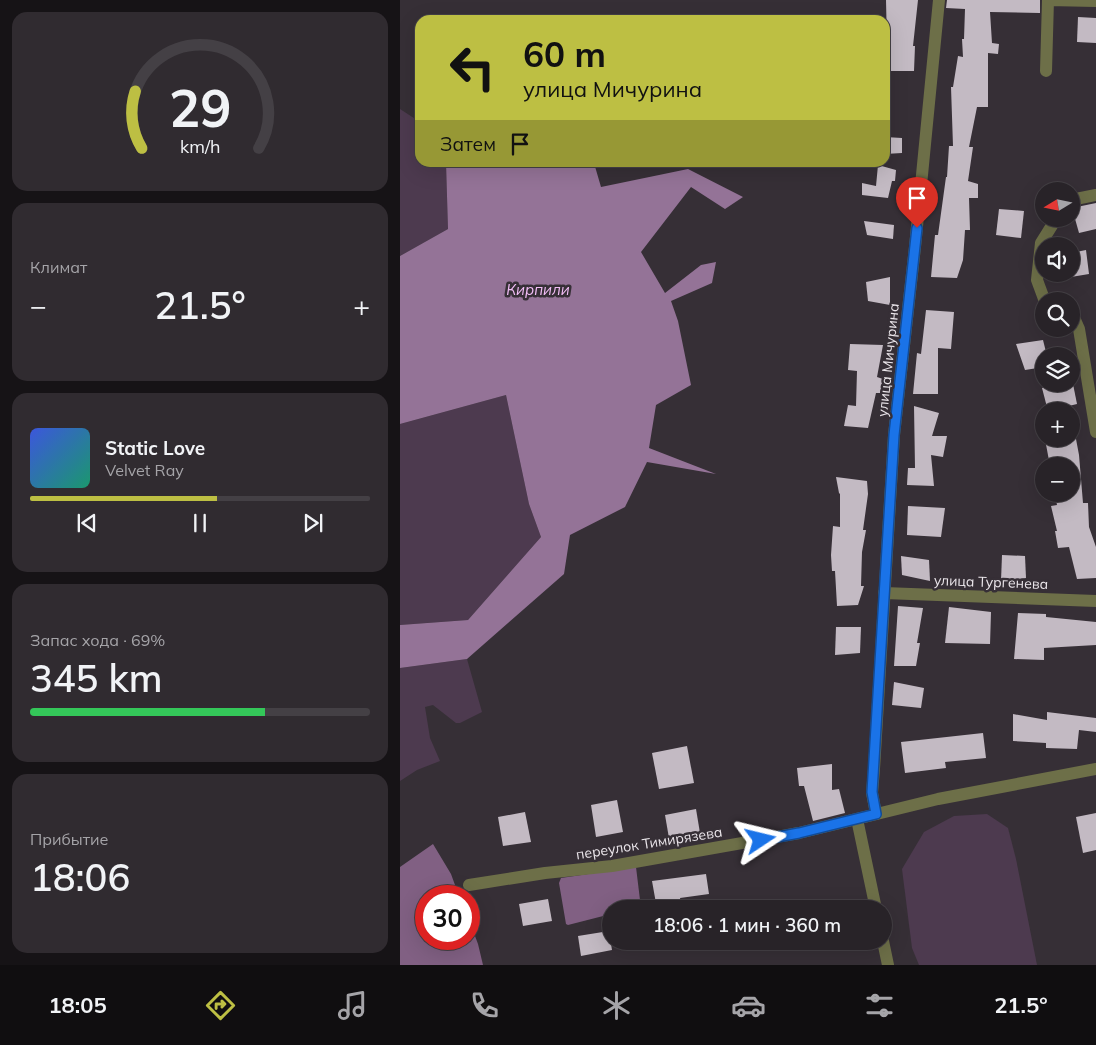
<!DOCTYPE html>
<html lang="ru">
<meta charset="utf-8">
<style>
:root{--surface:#282328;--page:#302b30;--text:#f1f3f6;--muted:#a5a4a8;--line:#444045;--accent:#bdbf43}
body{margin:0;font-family:Mulish,sans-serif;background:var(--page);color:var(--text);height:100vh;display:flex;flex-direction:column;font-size:19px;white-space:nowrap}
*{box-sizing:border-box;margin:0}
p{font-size:16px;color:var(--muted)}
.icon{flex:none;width:28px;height:28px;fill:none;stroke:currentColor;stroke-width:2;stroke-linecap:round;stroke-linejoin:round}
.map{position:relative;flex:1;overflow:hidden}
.panel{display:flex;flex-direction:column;gap:12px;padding:12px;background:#161316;width:400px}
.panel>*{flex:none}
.banner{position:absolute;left:15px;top:15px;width:475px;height:152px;border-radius:15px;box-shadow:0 5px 20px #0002,0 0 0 1px var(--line);background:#bdbf43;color:#111;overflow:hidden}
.needle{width:32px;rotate:260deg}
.tools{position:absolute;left:635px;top:182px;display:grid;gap:10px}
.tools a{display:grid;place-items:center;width:45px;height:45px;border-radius:50%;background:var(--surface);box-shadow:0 5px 20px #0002,0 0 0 1px var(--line);font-size:25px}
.speed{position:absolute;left:15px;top:885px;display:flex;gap:10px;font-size:25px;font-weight:700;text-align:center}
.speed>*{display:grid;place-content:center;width:65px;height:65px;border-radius:50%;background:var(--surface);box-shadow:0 5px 20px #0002,0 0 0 1px var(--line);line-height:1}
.speed .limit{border:8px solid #d22;background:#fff;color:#111}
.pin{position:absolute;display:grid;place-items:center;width:42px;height:42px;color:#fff;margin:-51px -21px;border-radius:50% 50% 50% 0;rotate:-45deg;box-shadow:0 0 5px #0007}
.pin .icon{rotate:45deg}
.me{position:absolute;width:55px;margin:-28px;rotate:80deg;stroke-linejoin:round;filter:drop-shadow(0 0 4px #0008)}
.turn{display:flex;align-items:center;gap:18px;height:105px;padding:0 25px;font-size:22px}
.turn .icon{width:65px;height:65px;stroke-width:2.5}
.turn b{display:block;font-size:35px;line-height:42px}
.then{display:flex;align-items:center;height:48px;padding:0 25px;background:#0003;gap:10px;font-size:19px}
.big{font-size:38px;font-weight:600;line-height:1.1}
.panel .widget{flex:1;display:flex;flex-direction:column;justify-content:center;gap:8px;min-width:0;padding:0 18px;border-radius:15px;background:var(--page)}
.panel .dial{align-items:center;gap:0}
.dial svg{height:130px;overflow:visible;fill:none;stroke:var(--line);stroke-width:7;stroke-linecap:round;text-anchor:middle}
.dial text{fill:var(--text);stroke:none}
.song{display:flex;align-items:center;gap:15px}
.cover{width:60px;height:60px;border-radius:8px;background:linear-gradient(135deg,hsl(230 70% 55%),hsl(160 70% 35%))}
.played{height:5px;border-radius:2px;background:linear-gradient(90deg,var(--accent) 55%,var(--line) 55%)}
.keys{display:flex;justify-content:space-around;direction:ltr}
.heat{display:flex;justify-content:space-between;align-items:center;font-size:28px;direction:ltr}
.charge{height:8px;border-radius:4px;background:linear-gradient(90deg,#34c759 69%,var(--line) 0)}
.trip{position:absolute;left:202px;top:900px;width:290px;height:50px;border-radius:25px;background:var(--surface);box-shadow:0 5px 20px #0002,0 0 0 1px var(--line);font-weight:600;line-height:50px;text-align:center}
.tab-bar{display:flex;height:80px;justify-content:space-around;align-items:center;background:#100e10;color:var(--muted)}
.tab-bar .icon{width:35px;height:35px}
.tab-bar .on{color:var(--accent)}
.tab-bar b{font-size:22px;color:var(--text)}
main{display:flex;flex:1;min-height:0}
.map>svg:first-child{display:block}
</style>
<main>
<section class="panel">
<div class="widget dial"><svg viewBox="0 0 100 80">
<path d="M14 69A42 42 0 1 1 86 69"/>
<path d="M14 69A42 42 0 0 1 10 34" stroke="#bdbf43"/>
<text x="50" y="56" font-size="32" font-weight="700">29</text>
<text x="50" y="72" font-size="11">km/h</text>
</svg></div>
<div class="widget"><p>Климат</p>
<div class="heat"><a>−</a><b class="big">21.5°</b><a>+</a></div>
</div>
<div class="widget">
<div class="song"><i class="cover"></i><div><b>Static Love</b><p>Velvet Ray</p></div></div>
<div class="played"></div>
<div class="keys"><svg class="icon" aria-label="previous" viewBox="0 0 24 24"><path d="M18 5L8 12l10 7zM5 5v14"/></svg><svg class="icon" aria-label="pause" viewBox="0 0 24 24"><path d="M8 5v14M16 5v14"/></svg><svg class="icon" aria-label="next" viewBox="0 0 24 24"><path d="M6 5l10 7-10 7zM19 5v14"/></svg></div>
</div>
<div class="widget"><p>Запас хода · 69%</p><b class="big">345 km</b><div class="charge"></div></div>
<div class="widget"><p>Прибытие</p><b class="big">18:06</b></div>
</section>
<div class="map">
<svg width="696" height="965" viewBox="0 0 696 965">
<rect width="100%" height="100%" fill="#362f36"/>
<g fill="#4d3a4f">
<polygon points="0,109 20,122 20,162 46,163 48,229 0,256"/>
<polygon points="106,395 129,504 141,537 68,620 0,625 0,424"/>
<polygon points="67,659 82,712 60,723 56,723 33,705 25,707 30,738 40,761 17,770 0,781 0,668"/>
<polygon points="587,814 608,828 616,859 637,965 519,965 512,948 502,869 524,832 554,816"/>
</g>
<g fill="#816083">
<polygon points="33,844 51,874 59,896 26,896 26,939 69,939 69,920 78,944 83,965 0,965 0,867"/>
<polygon points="236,867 240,900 238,904 230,909 211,909 211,914 168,925 166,924 159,883 161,878"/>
</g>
<polygon fill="#947397" points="46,163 194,163 201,187 288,169 343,197 325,209 291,187 241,252 265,293 301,265 316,262 312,283 271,301 278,321 291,385 256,405 249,448 316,474 247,462 225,507 170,535 164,574 67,659 0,668 0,625 68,620 141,537 129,504 106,395 0,424 0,256 48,229"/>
<g fill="#c3bac3">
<polygon points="486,0 518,0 513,46 515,46 514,71 485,71 485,44 487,44"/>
<polygon points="547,0 640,0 640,13 590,12 592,43 599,44 598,54 588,53 588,107 577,107 569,147 573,147 568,181 578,184 578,198 569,198 570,230 565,230 563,260 557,278 531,277 535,235 538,235 546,177 547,177 549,146 553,146 551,87 553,87 558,56 563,57 562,39 564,39 565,9 546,8"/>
<polygon points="678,17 696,18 696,43 677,42"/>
<polygon points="485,137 502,138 502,153 485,154"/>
<polygon points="478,165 496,170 495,181 492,181 488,198 462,195 462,183 476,186"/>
<polygon points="696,203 696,229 679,233 672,208"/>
<polygon points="599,209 624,211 621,238 596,235"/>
<polygon points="464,221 494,225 493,239 467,235"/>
<polygon points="686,250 689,274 671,277 671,253"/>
<polygon points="490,277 490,305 468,301 466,282"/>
<polygon points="526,310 554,312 551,349 538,348 538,394 513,394 517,353 521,354"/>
<polygon points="643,340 647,356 644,356 644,367 625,370 616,344"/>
<polygon points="450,344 483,345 477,377 483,379 480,393 476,393 468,428 444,426 448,405 456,406 457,371 448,370"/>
<polygon points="658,384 673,384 677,404 648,411 642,388"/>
<polygon points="514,406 539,413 532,436 547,436 543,457 531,455 534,486 507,485 508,468 515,468"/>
<polygon points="645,439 676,439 679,455 683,503 688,503 689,527 696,547 696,578 677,579 669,547 658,548 655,531 657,531 651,506 657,505 655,494 671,494 671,464 650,466"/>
<polygon points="436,477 467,481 468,494 463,530 466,530 462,552 461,586 464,586 458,605 437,606 435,571 432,571 431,555 433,526 440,527 440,494 439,493"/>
<polygon points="508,506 545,508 541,537 507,535"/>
<polygon points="602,555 625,556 626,578 601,581"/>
<polygon points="501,556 529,560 530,581 502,575"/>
<polygon points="498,606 523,608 517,643 520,643 516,666 494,666"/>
<polygon points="549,607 591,612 590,644 545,643"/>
<polygon points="618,613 646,614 646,617 696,622 696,645 644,648 644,660 614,659"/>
<polygon points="436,627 461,627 460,653 435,655"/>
<polygon points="494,682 524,688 521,708 492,705"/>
<polygon points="647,712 696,718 696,732 679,730 677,749 646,748 646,743 613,741 613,714 647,720"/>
<polygon points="583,733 586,758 545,762 546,768 505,773 501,742"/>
<polygon points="287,746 294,783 259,789 252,753"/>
<polygon points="432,764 432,790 439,789 445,813 413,821 404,786 399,786 397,768"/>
<polygon points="217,800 223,832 196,837 191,805"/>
<polygon points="296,809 301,839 270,844 265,815"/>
<polygon points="125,812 131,842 103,846 98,817"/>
<polygon points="696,813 696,850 683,853 676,817"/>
<polygon points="306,874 309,894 280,898 282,907 257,909 252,881"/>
<polygon points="148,899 152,921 123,926 119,904"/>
<polygon points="209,931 212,950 181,956 178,936"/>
</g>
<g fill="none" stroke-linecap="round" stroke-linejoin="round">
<g stroke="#6d6f48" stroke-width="12">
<polyline points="646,71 648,0 696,1"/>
<polyline points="671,200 696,195"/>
<polyline points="652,301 644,299 637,280 641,243 656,219"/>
<polyline points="671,311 679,329 696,432"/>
<polyline points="484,593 696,601"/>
<polyline points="476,814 472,793 474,769 494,435 515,247 539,0"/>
<polyline points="457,819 476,909"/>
<polyline points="69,885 145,873 212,866 399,833 538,799 696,769"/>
<polyline points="483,941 488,965"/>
</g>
</g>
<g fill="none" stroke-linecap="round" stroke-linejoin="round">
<g stroke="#114b97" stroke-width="12">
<polyline id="route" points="361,840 399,833 476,814 472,792 494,435 517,228"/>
</g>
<use href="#route" stroke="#1a73e8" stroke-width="9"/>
</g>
<g text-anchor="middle" stroke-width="5" stroke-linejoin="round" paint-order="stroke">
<g font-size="14" fill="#ebe6eb" stroke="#362f36">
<text transform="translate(488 360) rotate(-84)" y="5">улица Мичурина</text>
<text transform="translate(591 582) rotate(2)" y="5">улица Тургенева</text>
<text transform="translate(249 843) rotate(-9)" y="5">переулок Тимирязева</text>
</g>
<g font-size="15" font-style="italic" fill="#f2bdf6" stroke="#362f36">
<text x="138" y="295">Кирпили</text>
</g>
</g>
</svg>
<div class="tools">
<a><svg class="needle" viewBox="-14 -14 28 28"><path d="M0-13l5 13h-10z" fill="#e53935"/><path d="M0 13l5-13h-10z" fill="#a5a4a8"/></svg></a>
<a><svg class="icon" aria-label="sound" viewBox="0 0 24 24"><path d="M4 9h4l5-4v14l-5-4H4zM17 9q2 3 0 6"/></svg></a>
<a><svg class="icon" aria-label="search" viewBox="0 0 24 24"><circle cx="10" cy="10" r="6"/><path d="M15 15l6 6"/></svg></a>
<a><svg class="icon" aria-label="layers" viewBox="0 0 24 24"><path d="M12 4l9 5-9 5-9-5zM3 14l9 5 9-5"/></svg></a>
<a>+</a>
<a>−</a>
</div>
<div class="speed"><div class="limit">30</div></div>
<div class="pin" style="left:517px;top:228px;background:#d93025"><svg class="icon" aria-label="arrive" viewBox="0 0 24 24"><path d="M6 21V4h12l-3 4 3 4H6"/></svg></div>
<svg class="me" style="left:361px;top:840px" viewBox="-20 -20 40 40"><path d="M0-17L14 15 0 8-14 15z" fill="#1a73e8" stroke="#fff" stroke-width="4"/></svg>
<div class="trip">18:06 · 1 мин · 360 m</div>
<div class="banner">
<div class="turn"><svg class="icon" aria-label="left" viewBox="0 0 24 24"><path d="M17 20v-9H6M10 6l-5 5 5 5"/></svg><div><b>60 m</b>улица Мичурина</div></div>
<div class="then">Затем<svg class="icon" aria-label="arrive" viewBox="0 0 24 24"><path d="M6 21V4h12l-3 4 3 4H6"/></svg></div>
</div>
</div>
</main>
<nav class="tab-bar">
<b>18:05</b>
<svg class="icon on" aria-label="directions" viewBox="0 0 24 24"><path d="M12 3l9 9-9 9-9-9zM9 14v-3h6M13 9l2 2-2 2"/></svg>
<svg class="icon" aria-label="music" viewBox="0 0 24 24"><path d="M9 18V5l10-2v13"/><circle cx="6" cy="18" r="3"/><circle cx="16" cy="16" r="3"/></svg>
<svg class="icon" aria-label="phone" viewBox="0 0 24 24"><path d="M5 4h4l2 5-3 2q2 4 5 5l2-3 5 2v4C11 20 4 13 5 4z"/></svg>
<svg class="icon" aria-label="climate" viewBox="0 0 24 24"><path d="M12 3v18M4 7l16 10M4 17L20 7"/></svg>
<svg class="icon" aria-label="car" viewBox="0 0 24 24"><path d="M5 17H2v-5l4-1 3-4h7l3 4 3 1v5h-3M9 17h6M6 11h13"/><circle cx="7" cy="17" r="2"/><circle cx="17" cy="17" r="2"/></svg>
<svg class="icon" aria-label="filters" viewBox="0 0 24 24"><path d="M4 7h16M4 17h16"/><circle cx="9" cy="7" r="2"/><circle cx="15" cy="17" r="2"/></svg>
<b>21.5°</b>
</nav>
